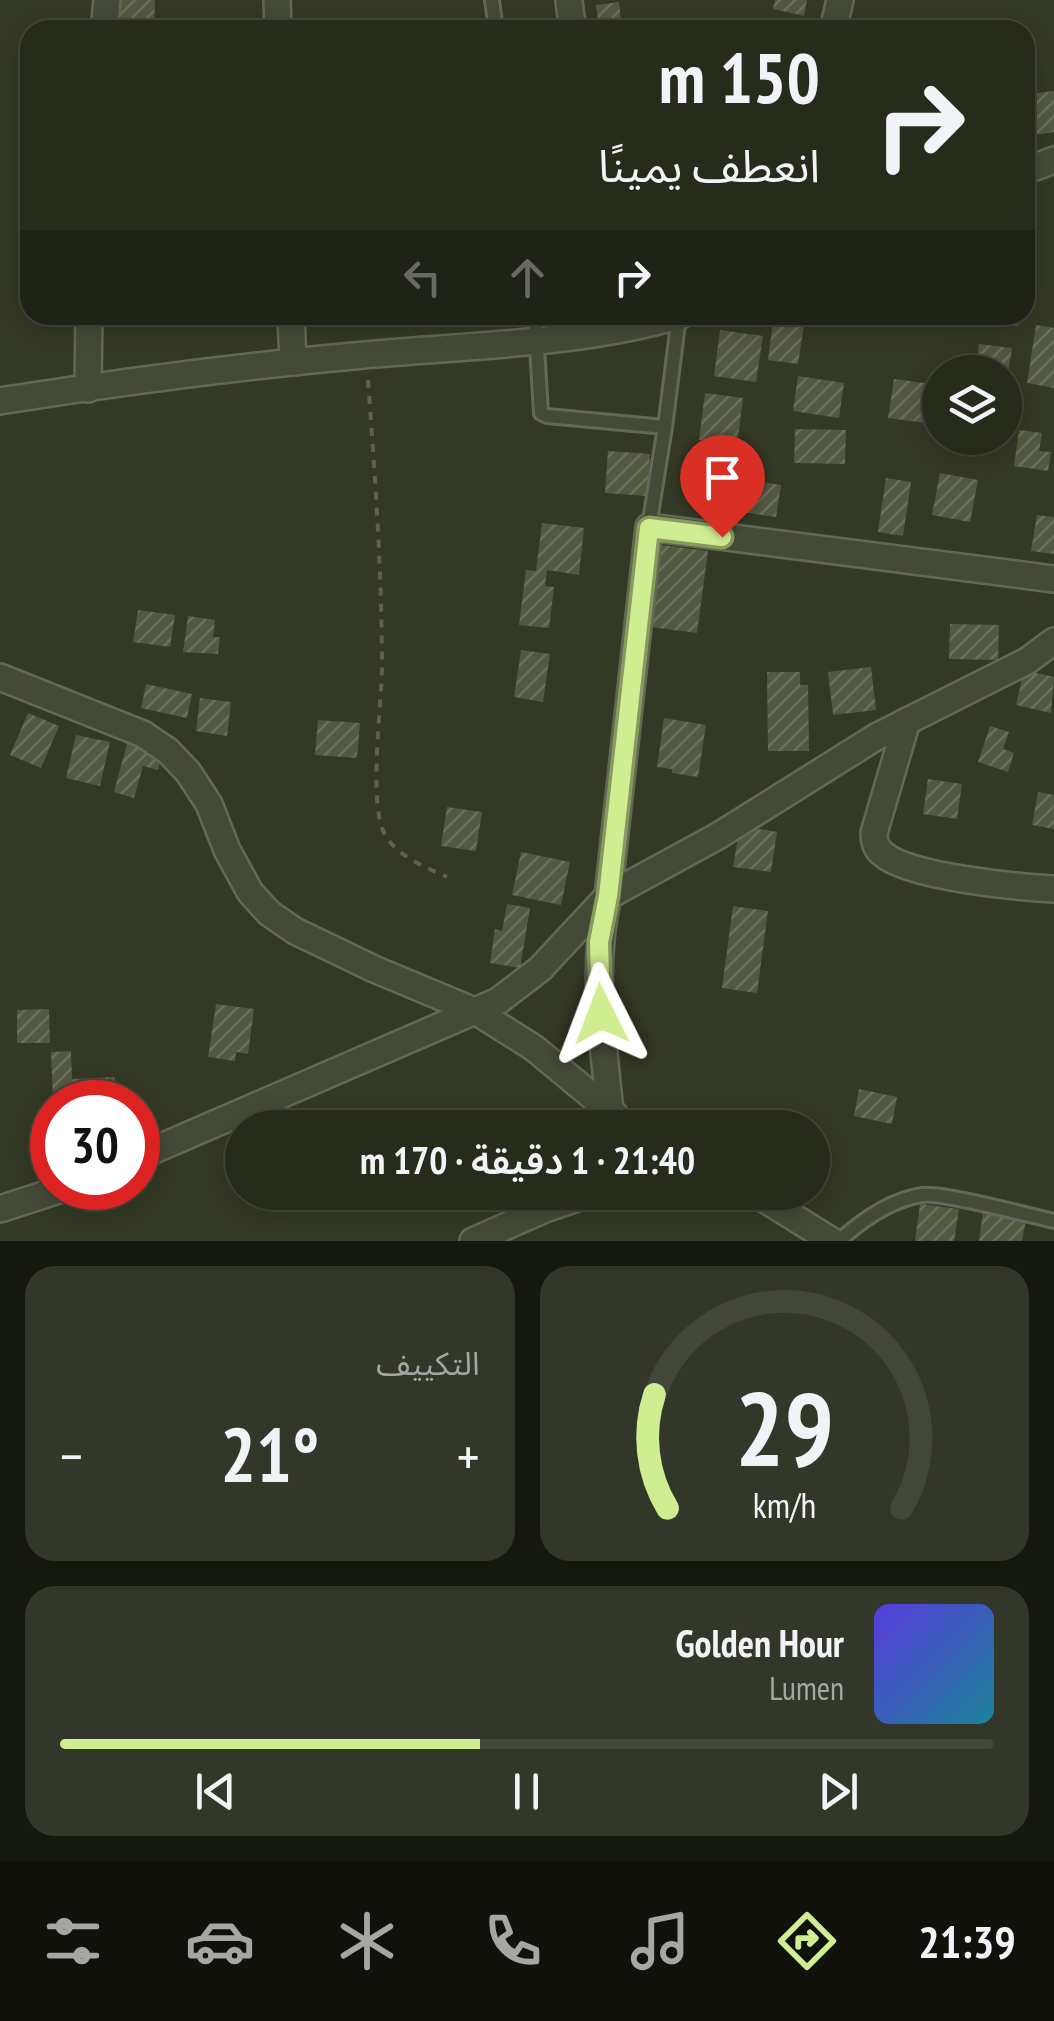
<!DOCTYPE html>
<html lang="ar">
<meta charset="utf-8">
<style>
:root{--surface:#272b1c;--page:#333729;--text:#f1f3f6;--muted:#a4a7a3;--line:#43473b;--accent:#d1ed91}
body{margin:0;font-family:"PT Sans Narrow","Noto Sans Arabic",sans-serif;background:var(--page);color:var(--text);direction:rtl;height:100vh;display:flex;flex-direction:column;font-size:38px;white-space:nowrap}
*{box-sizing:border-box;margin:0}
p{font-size:32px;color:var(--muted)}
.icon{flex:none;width:55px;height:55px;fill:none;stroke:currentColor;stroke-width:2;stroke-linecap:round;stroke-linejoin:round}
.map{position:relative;height:1241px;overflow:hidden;direction:ltr}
.drawer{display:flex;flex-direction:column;gap:25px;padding:25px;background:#15180f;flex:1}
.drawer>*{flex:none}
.guide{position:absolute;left:20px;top:20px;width:1015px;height:305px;border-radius:30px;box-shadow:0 5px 25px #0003,0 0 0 2px var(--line);direction:rtl;background:#272b1c;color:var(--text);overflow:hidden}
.fabs{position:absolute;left:922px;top:355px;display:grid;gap:20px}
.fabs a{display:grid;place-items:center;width:100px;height:100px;border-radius:50%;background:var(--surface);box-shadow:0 5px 25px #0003,0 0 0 2px var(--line);font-size:50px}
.speed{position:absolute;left:30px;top:1080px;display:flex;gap:20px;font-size:50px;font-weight:700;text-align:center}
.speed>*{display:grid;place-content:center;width:130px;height:130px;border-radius:50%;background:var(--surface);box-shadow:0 5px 25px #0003,0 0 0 2px var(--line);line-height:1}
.speed .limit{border:15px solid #d22;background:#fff;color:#111}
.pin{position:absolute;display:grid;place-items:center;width:85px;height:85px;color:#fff;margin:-102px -42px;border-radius:50% 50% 50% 0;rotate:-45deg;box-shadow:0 0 10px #0007}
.pin .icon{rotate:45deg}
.me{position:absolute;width:110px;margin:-55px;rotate:357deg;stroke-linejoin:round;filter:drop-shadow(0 0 8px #0008)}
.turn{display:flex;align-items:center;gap:35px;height:210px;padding:0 50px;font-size:45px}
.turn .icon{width:130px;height:130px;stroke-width:2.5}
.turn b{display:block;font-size:70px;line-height:85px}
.lanes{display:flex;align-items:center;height:95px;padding:0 50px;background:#0003;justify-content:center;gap:50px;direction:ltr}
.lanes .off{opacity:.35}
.big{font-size:75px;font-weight:600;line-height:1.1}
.drawer .card{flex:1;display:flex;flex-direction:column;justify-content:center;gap:15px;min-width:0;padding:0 35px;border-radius:30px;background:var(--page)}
.drawer .dial{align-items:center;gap:0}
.dial svg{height:260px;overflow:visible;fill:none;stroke:var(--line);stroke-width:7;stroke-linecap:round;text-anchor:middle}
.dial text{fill:var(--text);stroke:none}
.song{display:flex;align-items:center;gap:30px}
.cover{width:120px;height:120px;border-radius:15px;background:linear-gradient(135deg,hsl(250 70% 55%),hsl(190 70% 35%))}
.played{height:10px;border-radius:5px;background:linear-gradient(90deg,var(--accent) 45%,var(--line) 45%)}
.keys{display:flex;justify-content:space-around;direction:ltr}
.heat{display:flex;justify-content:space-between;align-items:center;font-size:55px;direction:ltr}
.drawer .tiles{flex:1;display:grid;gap:25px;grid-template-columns:1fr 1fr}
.card:last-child{grid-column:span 2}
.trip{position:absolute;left:225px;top:1110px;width:605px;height:100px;border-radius:50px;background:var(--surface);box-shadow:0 5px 25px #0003,0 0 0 2px var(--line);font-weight:600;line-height:100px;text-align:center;direction:rtl}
.tabs{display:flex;height:160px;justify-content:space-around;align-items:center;background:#10110b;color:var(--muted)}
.tabs .icon{width:70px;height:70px}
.tabs .selected{color:var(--accent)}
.tabs b{font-size:45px;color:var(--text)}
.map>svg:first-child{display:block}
</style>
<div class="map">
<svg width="1054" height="1241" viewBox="0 0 1054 1241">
<defs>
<pattern id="building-hatch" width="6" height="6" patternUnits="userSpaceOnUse" patternTransform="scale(2.5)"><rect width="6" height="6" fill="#535941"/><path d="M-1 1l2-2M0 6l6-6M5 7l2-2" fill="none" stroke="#6a6f5a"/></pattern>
</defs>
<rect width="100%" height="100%" fill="#343925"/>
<g fill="url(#building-hatch)">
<polygon points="119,0 155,0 154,30 119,30"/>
<polygon points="775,0 807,0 804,16 773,9"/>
<polygon points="619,2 622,30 599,30 596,5"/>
<polygon points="1054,91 1054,132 1035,135 1029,94"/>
<polygon points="980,315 1018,315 1018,326 980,325"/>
<polygon points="773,321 804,325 798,364 768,360"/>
<polygon points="1036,325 1054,328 1054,388 1027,383"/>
<polygon points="720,330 763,336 756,382 714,376"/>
<polygon points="979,344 1012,348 1007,381 1005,372 976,372"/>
<polygon points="798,376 844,383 839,418 793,411"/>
<polygon points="894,379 939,385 933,424 888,418"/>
<polygon points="705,393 743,398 737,445 699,440"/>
<polygon points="795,429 846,430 845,464 794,463"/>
<polygon points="1019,430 1042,433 1039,451 1051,452 1048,471 1014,466"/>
<polygon points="945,438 994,438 992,449 944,443"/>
<polygon points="608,451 650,454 647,496 605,493"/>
<polygon points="735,455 759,459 756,481 781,485 776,517 727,510"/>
<polygon points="940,473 978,480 970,522 932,515"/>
<polygon points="886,478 911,482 903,536 878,532"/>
<polygon points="1037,515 1054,517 1054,554 1031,551"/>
<polygon points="542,523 584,528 579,575 547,570 545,586 554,587 549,628 519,625 526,570 536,571"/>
<polygon points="662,545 708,551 697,633 651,627"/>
<polygon points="138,610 175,615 170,647 133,642"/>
<polygon points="188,616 215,620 213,637 220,637 218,654 183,652"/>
<polygon points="950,624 999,625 998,660 949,659"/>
<polygon points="521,650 550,654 543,702 514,697"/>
<polygon points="871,667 876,710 833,715 828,672"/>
<polygon points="1024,670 1054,677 1051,713 1016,705"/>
<polygon points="767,672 800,672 800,685 808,685 809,751 768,751"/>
<polygon points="146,684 192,694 187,718 141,708"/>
<polygon points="200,698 231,702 227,736 196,731"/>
<polygon points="28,713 59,726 41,768 10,755"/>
<polygon points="664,718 706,725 698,777 672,773 672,769 657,767"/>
<polygon points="318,720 360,723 357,758 315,755"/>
<polygon points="990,726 1009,732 1003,749 1014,753 1008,772 978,762"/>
<polygon points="76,735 110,742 100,786 66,778"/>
<polygon points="128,740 164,750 158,770 143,766 134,798 114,792"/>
<polygon points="928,779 962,784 957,819 923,814"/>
<polygon points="1038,792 1054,795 1054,829 1032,825"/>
<polygon points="447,807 482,812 476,851 441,846"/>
<polygon points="740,826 777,832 771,872 733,867"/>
<polygon points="521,852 570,862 561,905 512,895"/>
<polygon points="507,904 530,908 520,968 490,963 495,929 502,931"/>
<polygon points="733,906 768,911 757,993 722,988"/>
<polygon points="216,1004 254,1009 248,1054 236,1052 235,1061 208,1057"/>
<polygon points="49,1009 50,1043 17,1043 17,1010"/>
<polygon points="71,1051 72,1079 115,1077 116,1102 53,1102 51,1052"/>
<polygon points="859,1089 897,1097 892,1124 854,1116"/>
<polygon points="920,1204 959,1209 954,1241 915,1241"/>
<polygon points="983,1212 1026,1219 1022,1241 979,1241"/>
</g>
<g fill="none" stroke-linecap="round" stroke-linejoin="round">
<g stroke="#636857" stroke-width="18">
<g id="lane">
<polyline points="492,0 496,30"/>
<polyline points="535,315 541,413 547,416 665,427 649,527"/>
<polyline points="665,427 679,316"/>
<path d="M839 1241C862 1220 890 1200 922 1195 943 1192 1027 1215 1054 1221"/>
</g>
</g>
<g stroke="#636857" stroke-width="30">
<g id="street">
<polyline points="277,0 278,30"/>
<polyline points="569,2 573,30"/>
<polyline points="104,30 107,0"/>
<polyline points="833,30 840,0"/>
<polyline points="1025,171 1054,160"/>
<polyline points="291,315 293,362"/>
<polyline points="88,389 89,315"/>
<path d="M0 401C120 382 242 366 364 355 470 345 578 345 681 315"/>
<polyline points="0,677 143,734 168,751 188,772 209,804 227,850 250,892 269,913 295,931 374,969 477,1012 534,1048 615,1115"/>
<path d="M907 721 874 833C874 840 876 849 883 854 909 877 1017 887 1054 889"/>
<path d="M615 1128 610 1111C603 1039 591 968 608 896L649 527 1054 579"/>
<polyline points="138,1157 498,1001 540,969 608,896 718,836 876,737 1027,661 1054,641"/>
<polyline points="753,1192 832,1241"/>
<polyline points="0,1209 65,1188"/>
<polyline points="473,1241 545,1209 595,1192"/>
</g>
</g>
<path stroke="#625f50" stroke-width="4" stroke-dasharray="8 8" stroke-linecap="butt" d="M368 380C375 476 382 572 382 669 381 708 370 794 382 828 391 854 425 867 447 877"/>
<use href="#lane" stroke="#454a38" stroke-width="12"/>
<use href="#street" stroke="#454a38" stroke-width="25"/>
</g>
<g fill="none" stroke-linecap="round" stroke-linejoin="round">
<g stroke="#889a5e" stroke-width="25">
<polyline id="route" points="601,1014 599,942 608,896 649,528 722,537"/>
</g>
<use href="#route" stroke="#d1ed91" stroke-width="18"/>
</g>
</svg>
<div class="fabs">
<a><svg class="icon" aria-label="layers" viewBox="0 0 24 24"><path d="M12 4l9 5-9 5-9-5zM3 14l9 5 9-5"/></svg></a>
</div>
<div class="speed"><div class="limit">30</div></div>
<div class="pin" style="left:722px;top:537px;background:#d93025"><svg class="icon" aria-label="arrive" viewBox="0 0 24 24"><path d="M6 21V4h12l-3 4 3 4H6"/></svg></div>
<svg class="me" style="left:601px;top:1014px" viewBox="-20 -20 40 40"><path d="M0-17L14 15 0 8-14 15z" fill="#d1ed91" stroke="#fff" stroke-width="4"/></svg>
<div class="trip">21:40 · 1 دقيقة · 170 m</div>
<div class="guide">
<div class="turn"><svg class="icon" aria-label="right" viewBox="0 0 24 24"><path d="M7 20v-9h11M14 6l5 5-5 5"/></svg><div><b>150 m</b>انعطف يمينًا</div></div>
<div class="lanes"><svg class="icon off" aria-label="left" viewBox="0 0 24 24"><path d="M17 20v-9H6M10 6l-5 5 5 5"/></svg><svg class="icon off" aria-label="ahead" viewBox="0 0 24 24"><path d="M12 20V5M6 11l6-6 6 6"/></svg><svg class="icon" aria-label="right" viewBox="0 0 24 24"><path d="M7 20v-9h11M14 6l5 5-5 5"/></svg></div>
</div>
</div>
<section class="drawer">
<div class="tiles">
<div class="card dial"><svg viewBox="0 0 100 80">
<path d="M14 69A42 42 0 1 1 86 69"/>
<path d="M14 69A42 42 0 0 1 10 34" stroke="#d1ed91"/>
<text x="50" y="56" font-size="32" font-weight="700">29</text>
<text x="50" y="72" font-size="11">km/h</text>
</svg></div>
<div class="card"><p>التكييف</p>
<div class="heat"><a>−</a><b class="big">21°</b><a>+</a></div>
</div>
<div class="card">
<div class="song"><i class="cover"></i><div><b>Golden Hour</b><p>Lumen</p></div></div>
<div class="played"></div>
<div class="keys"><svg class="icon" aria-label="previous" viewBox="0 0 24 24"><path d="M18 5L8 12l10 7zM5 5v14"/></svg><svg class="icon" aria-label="pause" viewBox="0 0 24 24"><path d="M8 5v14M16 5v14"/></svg><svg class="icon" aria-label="next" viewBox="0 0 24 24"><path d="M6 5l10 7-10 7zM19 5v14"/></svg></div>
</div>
</div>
</section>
<nav class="tabs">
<b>21:39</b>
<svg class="icon selected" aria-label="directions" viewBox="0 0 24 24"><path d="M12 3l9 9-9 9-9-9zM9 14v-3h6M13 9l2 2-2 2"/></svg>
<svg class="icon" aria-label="music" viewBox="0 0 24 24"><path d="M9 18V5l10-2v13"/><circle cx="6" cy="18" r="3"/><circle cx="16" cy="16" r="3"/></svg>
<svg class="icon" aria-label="phone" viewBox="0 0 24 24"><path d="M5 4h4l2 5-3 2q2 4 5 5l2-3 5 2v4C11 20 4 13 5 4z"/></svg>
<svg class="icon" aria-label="climate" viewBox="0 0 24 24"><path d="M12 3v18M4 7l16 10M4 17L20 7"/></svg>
<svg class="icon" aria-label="car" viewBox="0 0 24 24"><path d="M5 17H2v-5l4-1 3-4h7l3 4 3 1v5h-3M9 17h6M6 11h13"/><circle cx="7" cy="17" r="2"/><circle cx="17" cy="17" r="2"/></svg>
<svg class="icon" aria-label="filters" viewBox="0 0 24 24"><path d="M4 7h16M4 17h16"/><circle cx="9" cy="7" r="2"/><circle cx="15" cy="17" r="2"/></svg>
</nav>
